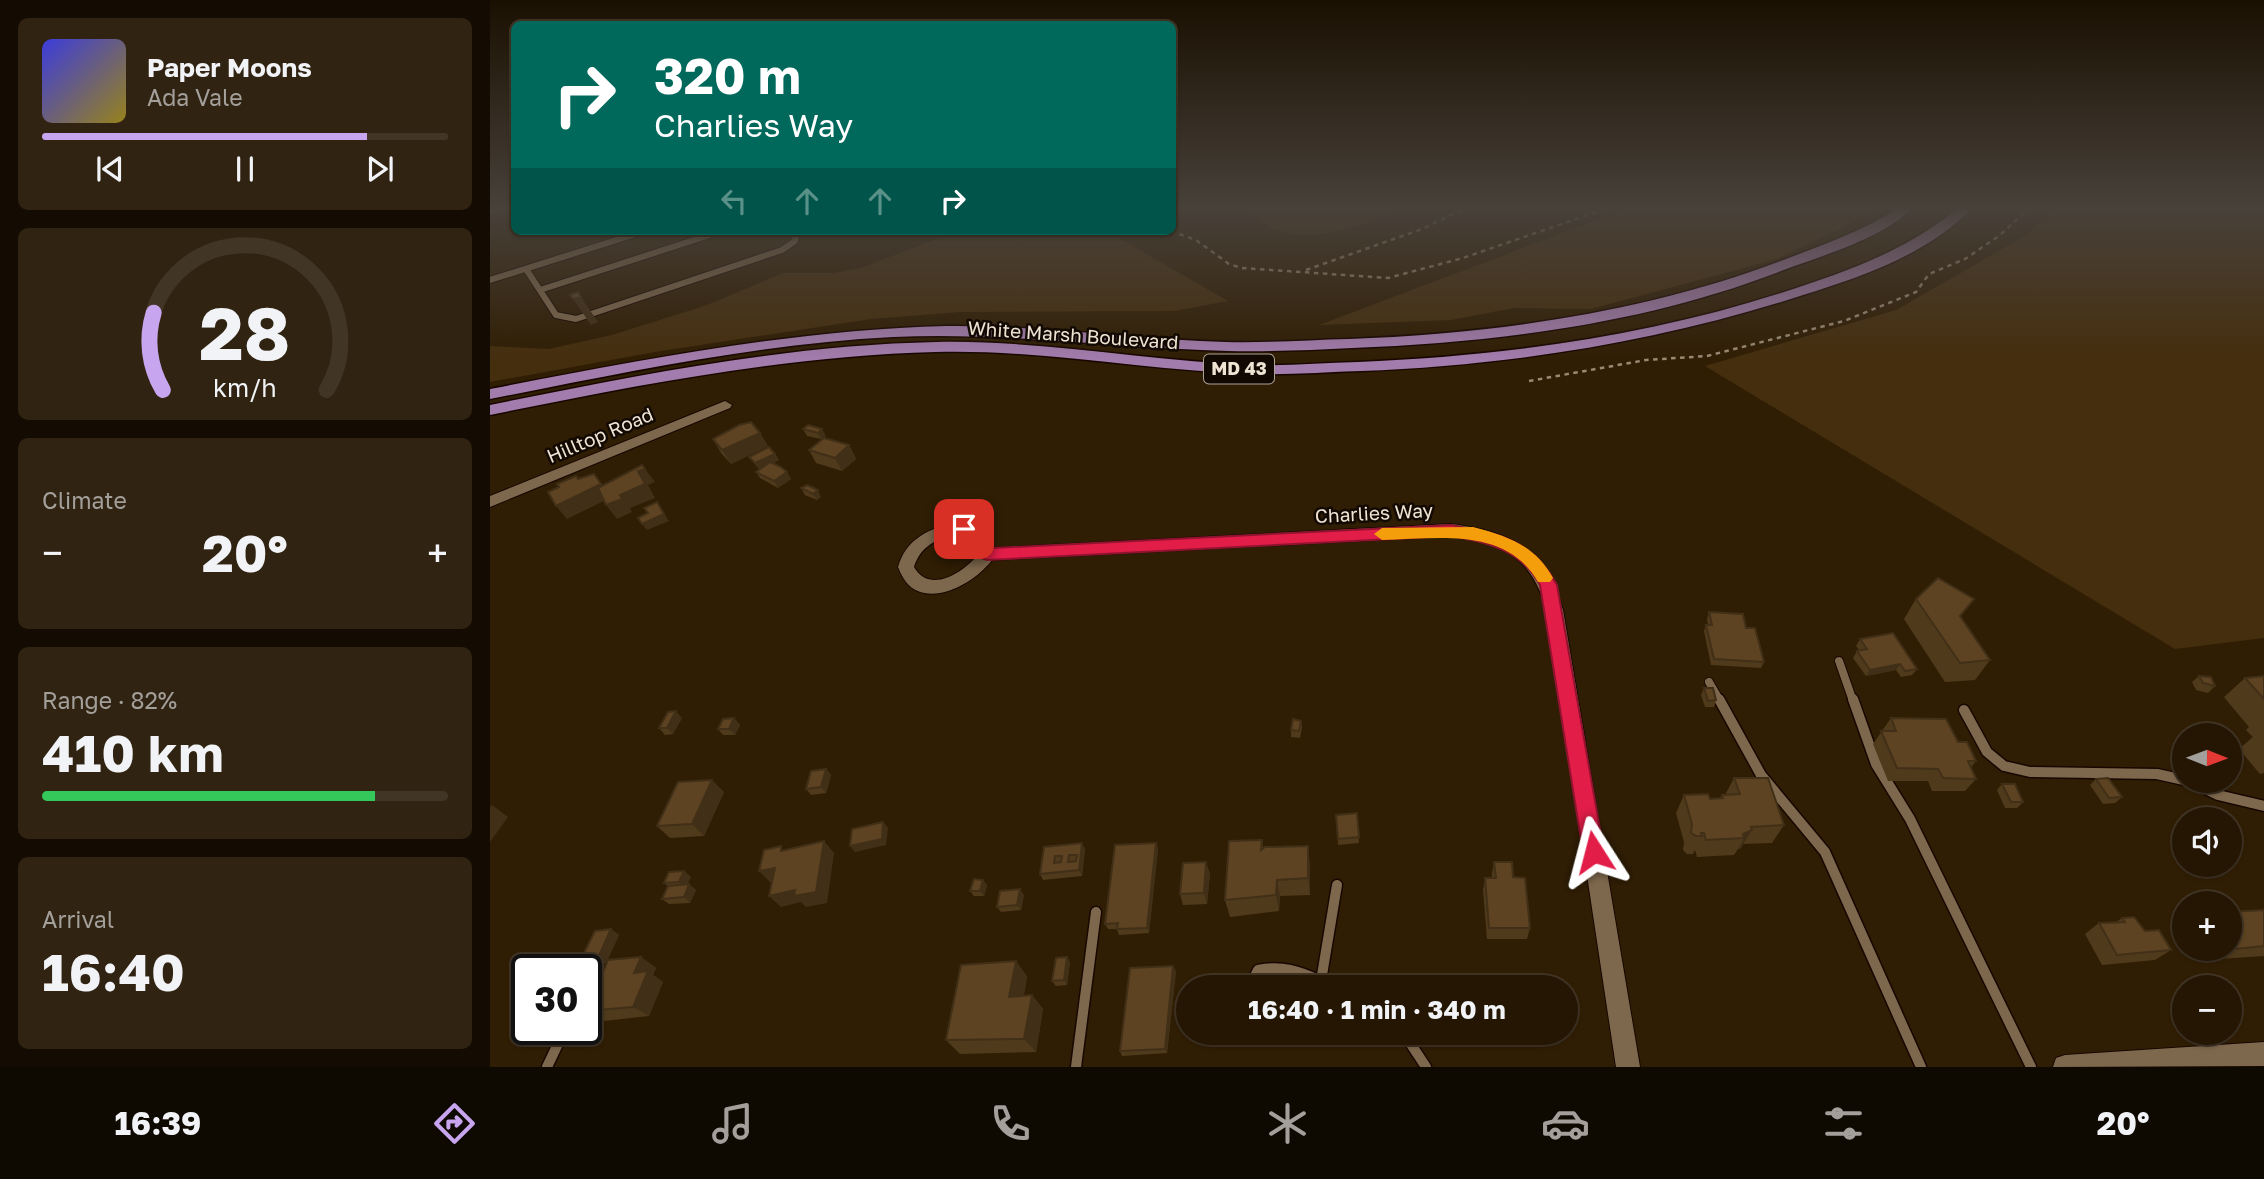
<!DOCTYPE html>
<meta charset="utf-8">
<style>
:root{--surface:#241603;--page:#302312;--text:#f1f3f6;--muted:#a39f9a;--line:#413525;--accent:#c8a5ef}
body{margin:0;font-family:"Golos Text",sans-serif;background:var(--page);color:var(--text);height:100vh;display:flex;flex-direction:column;font-size:26px;white-space:nowrap}
*{box-sizing:border-box;margin:0}
p{font-size:23px;color:var(--muted)}
.icon{flex:none;width:38px;height:38px;fill:none;stroke:currentColor;stroke-width:2;stroke-linecap:round;stroke-linejoin:round}
.map{position:relative;flex:1;overflow:hidden}
.details{display:flex;flex-direction:column;gap:18px;padding:18px;background:#140c02;width:490px}
.details>*{flex:none}
.top-card{position:absolute;left:21px;top:21px;width:665px;height:214px;border-radius:10px;box-shadow:0 2px 5px #0004,0 0 0 2px var(--line);background:#00695c;color:#fff;overflow:hidden}
.needle{width:46px;rotate:91deg}
.buttons{position:absolute;left:1682px;top:723px;display:grid;gap:14px}
.buttons a{display:grid;place-items:center;width:70px;height:70px;border-radius:50%;background:var(--surface);box-shadow:0 2px 5px #0004,0 0 0 2px var(--line);font-size:35px}
.speed{position:absolute;left:21px;top:954px;display:flex;gap:14px;font-size:35px;font-weight:700;text-align:center}
.speed>*{display:grid;place-content:center;width:91px;height:91px;border-radius:50%;background:var(--surface);box-shadow:0 2px 5px #0004,0 0 0 2px var(--line);line-height:1}
.speed .limit{border:4px solid #111;border-radius:10px;background:#fff;color:#111}
.pin{position:absolute;display:grid;place-items:center;width:60px;height:60px;color:#fff;margin:-30px;border-radius:14px;box-shadow:0 4px 10px #0006}
.me{position:absolute;width:77px;margin:-38px;rotate:351deg;stroke-linejoin:round;filter:drop-shadow(0 0 5px #0008)}
.turn{display:flex;align-items:center;gap:24px;height:147px;padding:0 28px;font-size:32px}
.turn .icon{width:91px;height:91px;stroke-width:2.5}
.turn b{display:block;font-size:49px;line-height:60px}
.lanes{display:flex;align-items:center;height:66px;padding:0 28px;background:#0003;justify-content:center;gap:35px;direction:ltr}
.lanes .off{opacity:.35}
.big{font-size:52px;font-weight:700;line-height:1.1}
.details .widget{flex:1;display:flex;flex-direction:column;justify-content:center;gap:10px;min-width:0;padding:0 24px;border-radius:10px;background:var(--page)}
.details .dial{align-items:center;gap:0}
.dial svg{height:182px;overflow:visible;fill:none;stroke:var(--line);stroke-width:7;stroke-linecap:round;text-anchor:middle}
.dial text{fill:var(--text);stroke:none}
.song{display:flex;align-items:center;gap:21px}
.cover{width:84px;height:84px;border-radius:10px;background:linear-gradient(135deg,hsl(240 70% 55%),hsl(50 70% 35%))}
.played{height:7px;border-radius:4px;background:linear-gradient(90deg,var(--accent) 80%,var(--line) 80%)}
.keys{display:flex;justify-content:space-around;direction:ltr}
.heat{display:flex;justify-content:space-between;align-items:center;font-size:38px;direction:ltr}
.charge{height:10px;border-radius:5px;background:linear-gradient(90deg,#34c759 82%,var(--line) 0)}
.trip{position:absolute;left:686px;top:975px;width:402px;height:70px;border-radius:35px;background:var(--surface);box-shadow:0 2px 5px #0004,0 0 0 2px var(--line);font-weight:700;line-height:70px;text-align:center}
.tab-bar{display:flex;height:112px;justify-content:space-around;align-items:center;background:#0e0901;color:var(--muted)}
.tab-bar .icon{width:49px;height:49px}
.tab-bar .active{color:var(--accent)}
.tab-bar b{font-size:32px;color:var(--text)}
main{display:flex;flex:1;min-height:0}
.map>svg:first-child{display:block}
</style>
<main>
<section class="details">
<div class="widget">
<div class="song"><i class="cover"></i><div><b>Paper Moons</b><p>Ada Vale</p></div></div>
<div class="played"></div>
<div class="keys"><svg class="icon" aria-label="previous" viewBox="0 0 24 24"><path d="M18 5L8 12l10 7zM5 5v14"/></svg><svg class="icon" aria-label="pause" viewBox="0 0 24 24"><path d="M8 5v14M16 5v14"/></svg><svg class="icon" aria-label="next" viewBox="0 0 24 24"><path d="M6 5l10 7-10 7zM19 5v14"/></svg></div>
</div>
<div class="widget dial"><svg viewBox="0 0 100 80">
<path d="M14 69A42 42 0 1 1 86 69"/>
<path d="M14 69A42 42 0 0 1 10 35" stroke="#c8a5ef"/>
<text x="50" y="56" font-size="32" font-weight="700">28</text>
<text x="50" y="72" font-size="11">km/h</text>
</svg></div>
<div class="widget"><p>Climate</p>
<div class="heat"><a>−</a><b class="big">20°</b><a>+</a></div>
</div>
<div class="widget"><p>Range · 82%</p><b class="big">410 km</b><div class="charge"></div></div>
<div class="widget"><p>Arrival</p><b class="big">16:40</b></div>
</section>
<div class="map">
<svg width="1774" height="1067" viewBox="0 0 1774 1067">
<rect width="100%" height="100%" fill="#301e04"/>
<g fill="#452e0e">
<path d="M750 209H916C878 221 834 243 794 232 779 228 764 217 750 209Z"/>
<polygon points="1136,209 1391,209 1287,259 1101,309 1024,308 961,320 829,325"/>
<polygon points="1561,209 1774,209 1774,638 1685,649 1215,366 1406,310 1540,233"/>
<polygon points="467,231 617,231 738,301 685,311 471,312 381,319 165,352 0,382 0,346 59,349 122,335 217,305 293,273 343,273 371,268"/>
</g>
<g fill="none" stroke-linecap="round" stroke-linejoin="round">
<g stroke="#180700" stroke-width="8">
<g id="service-far2">
<polyline points="36,269 66,315 86,319 292,250 305,241 306,235 301,231"/>
<polyline points="0,280 155,231"/>
<polyline points="50,290 232,231"/>
</g>
</g>
<g stroke="#180700" stroke-width="10">
<g id="service-far1">
<polyline points="1349,661 1363,701"/>
<polyline points="1219,682 1230,701"/>
</g>
</g>
<g stroke="#180700" stroke-width="13">
<g id="service">
<polyline points="1229,699 1271,775 1335,852 1431,1067"/>
<polyline points="1363,699 1386,764 1420,819 1541,1067"/>
<polyline points="1474,710 1497,752 1514,766 1540,772 1667,774 1694,780"/>
<polyline points="1697,780 1728,795 1774,806"/>
<polyline points="847,885 831,981 854,987"/>
<polyline points="96,982 103,968"/>
<path d="M759 987 768 970C792 965 809 971 831 981L826 987"/>
<polyline points="913,1032 936,1067"/>
<polyline points="57,1067 75,1029"/>
<polyline points="586,1067 606,912"/>
</g>
</g>
<g stroke="#180700" stroke-width="2">
<g id="minor">
<polygon points="235,401 242,405 240,408 0,507 0,496"/>
<path d="M461 523H474L499 533 504 548 961 524C1023 532 1053 549 1073 610L1150 1067H1126L1057 610C1040 557 1015 542 961 536L502 560C486 582 439 610 416 582 413 578 410 572 408 567 416 540 435 531 461 523ZM461 535H472L486 540 489 553C475 572 440 595 424 567 430 548 443 541 461 535Z"/>
<polygon points="1774,1042 1774,1066 1563,1067 1566,1058 1575,1055"/>
</g>
</g>
<g stroke="#180700" stroke-width="3">
<g id="primary">
<path d="M1407 209H1422C1389 240 1333 255 1291 271 1154 324 1008 342 862 348 821 350 780 352 738 351 626 348 516 332 403 337 267 344 133 373 0 399V389C151 360 302 330 456 326 550 325 643 339 736 342 777 343 818 340 859 339 1008 333 1155 313 1296 259 1333 245 1372 231 1407 209Z"/>
<path d="M1467 209H1481C1438 254 1371 277 1313 295 1169 342 1022 365 871 371 836 372 800 375 764 374 658 371 552 349 445 352 295 356 146 385 0 415V405C147 375 297 345 447 342 553 340 657 361 763 365 798 366 833 363 868 362 1012 356 1154 337 1291 293 1353 273 1416 251 1467 209Z"/>
</g>
</g>
<g stroke="#998a76" stroke-width="2.5" stroke-dasharray="4.5 4.5" stroke-linecap="butt">
<polyline points="0,212 13,209"/>
<polyline points="681,231 706,240 739,264 752,268 898,278 973,258 1115,209"/>
<polyline points="816,270 932,229 974,209"/>
<polyline points="1039,381 1156,360 1217,356 1354,321 1426,292 1439,274 1475,259 1509,236 1537,210 1546,209"/>
</g>
<use href="#service-far2" stroke="#7e684d" stroke-width="6"/>
<use href="#service-far1" stroke="#7e684d" stroke-width="8"/>
<use href="#service" stroke="#7e684d" stroke-width="10"/>
<use href="#minor" fill="#7e684d" fill-rule="evenodd"/>
<use href="#primary" fill="#a27cac" fill-rule="evenodd"/>
</g>
<g fill="#503a1c">
<polygon points="313,429 336,436 331,439 317,436"/>
<polygon points="270,433 278,446 241,464 231,453 223,439"/>
<polygon points="359,445 366,459 352,471 326,463 319,450"/>
<polygon points="285,454 289,460 284,463 297,472 301,479 288,488 270,478 266,472 269,469 259,457"/>
<polygon points="311,488 331,497 327,500 315,495"/>
<polygon points="1426,599 1471,617 1500,660 1485,680 1455,682 1414,619"/>
<polygon points="1219,612 1256,628 1274,662 1271,668 1221,665 1214,631 1216,625 1218,625 1217,619"/>
<polygon points="1370,639 1427,669 1422,675 1411,677 1406,670 1376,676 1363,658 1367,651 1370,651 1366,646"/>
<polygon points="1709,676 1725,686 1718,693 1706,690 1702,682"/>
<polygon points="1774,676 1774,773 1770,774 1749,749 1763,737 1756,730 1759,727 1734,697 1755,678"/>
<polygon points="1214,688 1226,700 1224,707 1215,707 1211,695"/>
<polygon points="192,718 183,734 175,735 169,728"/>
<polygon points="244,718 250,725 245,735 233,735 228,729"/>
<polygon points="1401,718 1468,742 1486,761 1481,767 1486,779 1475,791 1442,791 1438,781 1398,781 1383,744"/>
<polygon points="811,721 812,727 810,738 801,737 801,730"/>
<polygon points="336,769 341,775 336,793 321,795 316,789"/>
<polygon points="1244,778 1294,825 1282,843 1253,844 1251,848 1248,849 1244,855 1207,857 1205,850 1203,854 1197,854 1193,850 1194,842 1186,813 1194,795 1220,799 1230,798 1232,795 1235,795"/>
<polygon points="1606,779 1632,797 1625,803 1613,804 1600,785"/>
<polygon points="1512,784 1533,802 1527,808 1515,808 1507,790"/>
<polygon points="234,792 214,836 180,838 167,826"/>
<polygon points="867,813 869,843 848,845 846,815"/>
<polygon points="772,840 773,848 820,864 820,895 790,896 789,911 740,917 735,900"/>
<polygon points="666,843 668,849 659,933 629,935 627,929 618,929 615,924"/>
<polygon points="554,847 595,849 592,876 553,880 550,874"/>
<polygon points="1004,862 1023,877 1040,928 1037,939 997,939 993,890 995,878 1002,878 1002,873"/>
<polygon points="194,871 201,877 197,884 206,890 200,903 179,904 172,899 178,886 174,883"/>
<polygon points="720,873 717,904 693,905 690,894"/>
<polygon points="497,885 494,896 484,896 480,891"/>
<polygon points="534,895 531,910 511,912 507,907"/>
<polygon points="1774,910 1774,956 1728,959 1721,948 1740,948 1740,912"/>
<polygon points="1632,918 1655,931 1681,950 1665,960 1612,965 1595,934 1609,923 1626,922"/>
<polygon points="121,929 129,935 116,963 99,964 91,959"/>
<polygon points="151,957 166,968 163,975 173,982 159,1016 96,1023 96,976 112,975"/>
<polygon points="580,962 577,985 566,986 562,981"/>
<polygon points="686,971 677,1053 632,1056 630,1051"/>
<polygon points="537,976 534,995 542,995 553,1009 546,1052 470,1054 456,1040"/>
</g>
<g fill="#412f17">
<polygon points="91,297 108,322 101,325 83,299"/>
<polygon points="332,429 336,436 331,439 328,433"/>
<polygon points="270,433 278,446 241,464 232,450"/>
<polygon points="359,445 366,459 352,471 345,458"/>
<polygon points="285,454 289,460 270,470 265,463"/>
<polygon points="152,465 165,482 158,485 165,498 140,508 142,512 127,519 116,505 130,495"/>
<polygon points="297,472 301,479 288,488 284,481"/>
<polygon points="104,474 122,497 77,519 66,506 98,490"/>
<polygon points="328,490 331,497 327,500 323,494"/>
<polygon points="167,502 179,521 157,530 152,524"/>
<polygon points="1410,664 1406,670 1376,676 1380,670"/>
<polygon points="186,711 192,718 183,734 177,728"/>
<polygon points="244,718 250,725 245,735 239,729"/>
<polygon points="336,769 341,775 336,793 331,787"/>
<polygon points="222,780 234,792 214,836 202,824"/>
<polygon points="2,805 18,817 0,842 0,807"/>
<polygon points="393,822 398,828 396,845 365,852 360,846"/>
<polygon points="1262,830 1251,848 1248,849 1254,838 1253,834"/>
<polygon points="334,841 344,853 337,903 316,907 311,902 291,907 279,896"/>
<polygon points="592,843 595,849 592,876 589,870"/>
<polygon points="666,843 668,849 659,933 657,928"/>
<polygon points="818,846 820,864 820,895 818,878"/>
<polygon points="716,862 720,873 717,904 714,893"/>
<polygon points="285,868 296,880 281,883 269,871"/>
<polygon points="194,871 201,877 196,887 189,882"/>
<polygon points="493,880 497,885 494,896 490,891"/>
<polygon points="787,880 790,896 789,911 786,895"/>
<polygon points="199,884 206,890 200,903 194,897"/>
<polygon points="530,889 534,895 531,910 527,905"/>
<polygon points="121,929 129,935 116,963 108,958"/>
<polygon points="151,957 166,968 163,975 173,982 159,1016 143,1007 144,973"/>
<polygon points="577,957 580,962 577,985 574,980"/>
<polygon points="526,961 537,976 531,1011 519,997"/>
<polygon points="683,966 686,971 677,1053 675,1049"/>
<polygon points="542,995 553,1009 546,1052 534,1039"/>
</g>
<g fill="#5d4321" stroke="#412f17" stroke-width="2" fill-rule="evenodd">
<polygon points="88,292 91,297 83,299 80,295"/>
<polygon points="261,422 270,433 232,450 223,439 249,425"/>
<polygon points="318,425 332,429 328,433 313,429"/>
<polygon points="334,438 359,445 345,458 319,450"/>
<polygon points="279,447 285,454 265,463 259,457"/>
<polygon points="280,462 291,467 297,472 284,481 266,472"/>
<polygon points="152,465 155,469 148,471 155,484 130,495 132,499 116,505 108,488"/>
<polygon points="104,474 111,484 66,506 58,492 69,487 67,484 86,476 88,479"/>
<polygon points="317,485 328,490 323,494 311,488"/>
<polygon points="167,502 174,514 152,524 148,518 158,513 154,508"/>
<polygon points="1448,578 1484,599 1470,616 1500,660 1470,663 1426,599"/>
<polygon points="1219,612 1253,614 1256,628 1265,628 1274,662 1224,659 1216,625 1222,625"/>
<polygon points="1403,633 1427,669 1415,671 1410,664 1380,670 1367,651 1377,649 1370,639"/>
<polygon points="1709,676 1721,677 1725,686 1713,683"/>
<polygon points="1774,676 1774,699 1755,678"/>
<polygon points="1214,688 1223,688 1226,700 1218,701"/>
<polygon points="186,711 177,728 169,728 178,712"/>
<polygon points="244,718 239,729 228,729 233,719"/>
<polygon points="1401,718 1456,719 1468,742 1477,742 1486,761 1478,761 1486,779 1453,778 1448,769 1407,768 1391,731 1406,731"/>
<polygon points="803,719 811,721 809,731 801,730"/>
<polygon points="336,769 331,787 316,789 321,771"/>
<polygon points="1244,778 1278,778 1294,825 1261,827 1262,830 1253,834 1254,838 1216,840 1214,833 1211,833 1212,836 1206,836 1201,833 1202,824 1194,795 1218,794 1220,799 1233,798 1232,795 1250,794"/>
<polygon points="1618,778 1632,797 1619,798 1606,779"/>
<polygon points="222,780 202,824 167,826 188,782"/>
<polygon points="1512,784 1525,784 1533,802 1521,802"/>
<polygon points="867,813 869,837 848,839 846,815"/>
<polygon points="393,822 392,839 360,846 362,829"/>
<polygon points="772,840 771,850 775,847 818,846 818,878 787,880 786,895 735,900 739,841"/>
<polygon points="334,841 326,892 304,896 305,890 279,896 285,868 269,871 274,850 291,846 291,851"/>
<path d="M592 843 589 870 550 874 554 847ZM579 855H587L586 861 578 862ZM565 856H572L571 862 564 863Z"/>
<polygon points="666,843 657,928 627,929 628,923 615,924 625,845"/>
<polygon points="716,862 714,893 690,894 693,863"/>
<polygon points="1004,862 1022,862 1023,877 1035,878 1040,928 999,928 995,878 1006,878"/>
<polygon points="194,871 189,882 174,883 179,872"/>
<polygon points="484,879 493,880 490,891 480,891"/>
<polygon points="199,884 194,897 172,899 178,886"/>
<polygon points="530,889 527,905 507,907 510,891"/>
<polygon points="1774,910 1774,946 1745,949 1740,940 1740,912"/>
<polygon points="1644,917 1655,931 1669,930 1681,950 1627,955 1609,923 1635,922 1632,918"/>
<polygon points="121,929 108,958 91,959 105,931"/>
<polygon points="151,957 144,973 158,971 143,1007 96,1011 96,976 112,975 118,960"/>
<polygon points="577,957 574,980 562,981 566,958"/>
<polygon points="526,961 519,997 542,995 534,1039 456,1040 471,965"/>
<polygon points="683,966 675,1049 630,1051 640,968"/>
</g>
<linearGradient id="sky" x2="0" y2="1"><stop stop-color="#1a1002"/><stop offset="0.58" stop-color="#48413a"/><stop offset="1" stop-color="#48413a" stop-opacity="0"/></linearGradient>
<rect width="1774" height="359" fill="url(#sky)"/>
<path fill="#e11d48" stroke="#92132f" stroke-width="2" d="M474 523 499 533 504 548 961 525C1009 534 1042 539 1067 585L1114 852 1111 859 1104 862 1096 859 1093 852 1050 585C1030 549 999 543 961 536L497 560 491 558 486 540 468 533V525Z"/>
<path fill="#f59e0b" d="M983 527C1017 536 1045 545 1063 578L1060 582H1048C1016 526 947 539 892 540L884 534 892 528Z"/>
<g text-anchor="middle" stroke-width="5" stroke-linejoin="round" paint-order="stroke">
<rect fill="#120a02" stroke="#ada295" stroke-width="2" x="714" y="354.5" width="70" height="29" rx="5"/>
<g font-size="18" font-weight="bold" fill="#efe3d4">
<text x="749" y="375">MD 43</text>
</g>
<g font-size="19" fill="#efe3d4" stroke="#120a02">
<text transform="translate(583 335) rotate(4)" y="7">White Marsh Boulevard</text>
<text transform="translate(110 435) rotate(-23)" y="7">Hilltop Road</text>
<text transform="translate(884 513) rotate(-3)" y="7">Charlies Way</text>
</g>
</g>
</svg>
<div class="buttons">
<a><svg class="needle" viewBox="-14 -14 28 28"><path d="M0-13l5 13h-10z" fill="#e53935"/><path d="M0 13l5-13h-10z" fill="#a39f9a"/></svg></a>
<a><svg class="icon" aria-label="sound" viewBox="0 0 24 24"><path d="M4 9h4l5-4v14l-5-4H4zM17 9q2 3 0 6"/></svg></a>
<a>+</a>
<a>−</a>
</div>
<div class="speed"><div class="limit">30</div></div>
<div class="pin" style="left:474px;top:529px;background:#d93025"><svg class="icon" aria-label="arrive" viewBox="0 0 24 24"><path d="M6 21V4h12l-3 4 3 4H6"/></svg></div>
<svg class="me" style="left:1104px;top:852px" viewBox="-20 -20 40 40"><path d="M0-17L14 15 0 8-14 15z" fill="#e11d48" stroke="#fff" stroke-width="4"/></svg>
<div class="trip">16:40 · 1 min · 340 m</div>
<div class="top-card">
<div class="turn"><svg class="icon" aria-label="right" viewBox="0 0 24 24"><path d="M7 20v-9h11M14 6l5 5-5 5"/></svg><div><b>320 m</b>Charlies Way</div></div>
<div class="lanes"><svg class="icon off" aria-label="left" viewBox="0 0 24 24"><path d="M17 20v-9H6M10 6l-5 5 5 5"/></svg><svg class="icon off" aria-label="ahead" viewBox="0 0 24 24"><path d="M12 20V5M6 11l6-6 6 6"/></svg><svg class="icon off" aria-label="ahead" viewBox="0 0 24 24"><path d="M12 20V5M6 11l6-6 6 6"/></svg><svg class="icon" aria-label="right" viewBox="0 0 24 24"><path d="M7 20v-9h11M14 6l5 5-5 5"/></svg></div>
</div>
</div>
</main>
<nav class="tab-bar">
<b>16:39</b>
<svg class="icon active" aria-label="directions" viewBox="0 0 24 24"><path d="M12 3l9 9-9 9-9-9zM9 14v-3h6M13 9l2 2-2 2"/></svg>
<svg class="icon" aria-label="music" viewBox="0 0 24 24"><path d="M9 18V5l10-2v13"/><circle cx="6" cy="18" r="3"/><circle cx="16" cy="16" r="3"/></svg>
<svg class="icon" aria-label="phone" viewBox="0 0 24 24"><path d="M5 4h4l2 5-3 2q2 4 5 5l2-3 5 2v4C11 20 4 13 5 4z"/></svg>
<svg class="icon" aria-label="climate" viewBox="0 0 24 24"><path d="M12 3v18M4 7l16 10M4 17L20 7"/></svg>
<svg class="icon" aria-label="car" viewBox="0 0 24 24"><path d="M5 17H2v-5l4-1 3-4h7l3 4 3 1v5h-3M9 17h6M6 11h13"/><circle cx="7" cy="17" r="2"/><circle cx="17" cy="17" r="2"/></svg>
<svg class="icon" aria-label="filters" viewBox="0 0 24 24"><path d="M4 7h16M4 17h16"/><circle cx="9" cy="7" r="2"/><circle cx="15" cy="17" r="2"/></svg>
<b>20°</b>
</nav>
